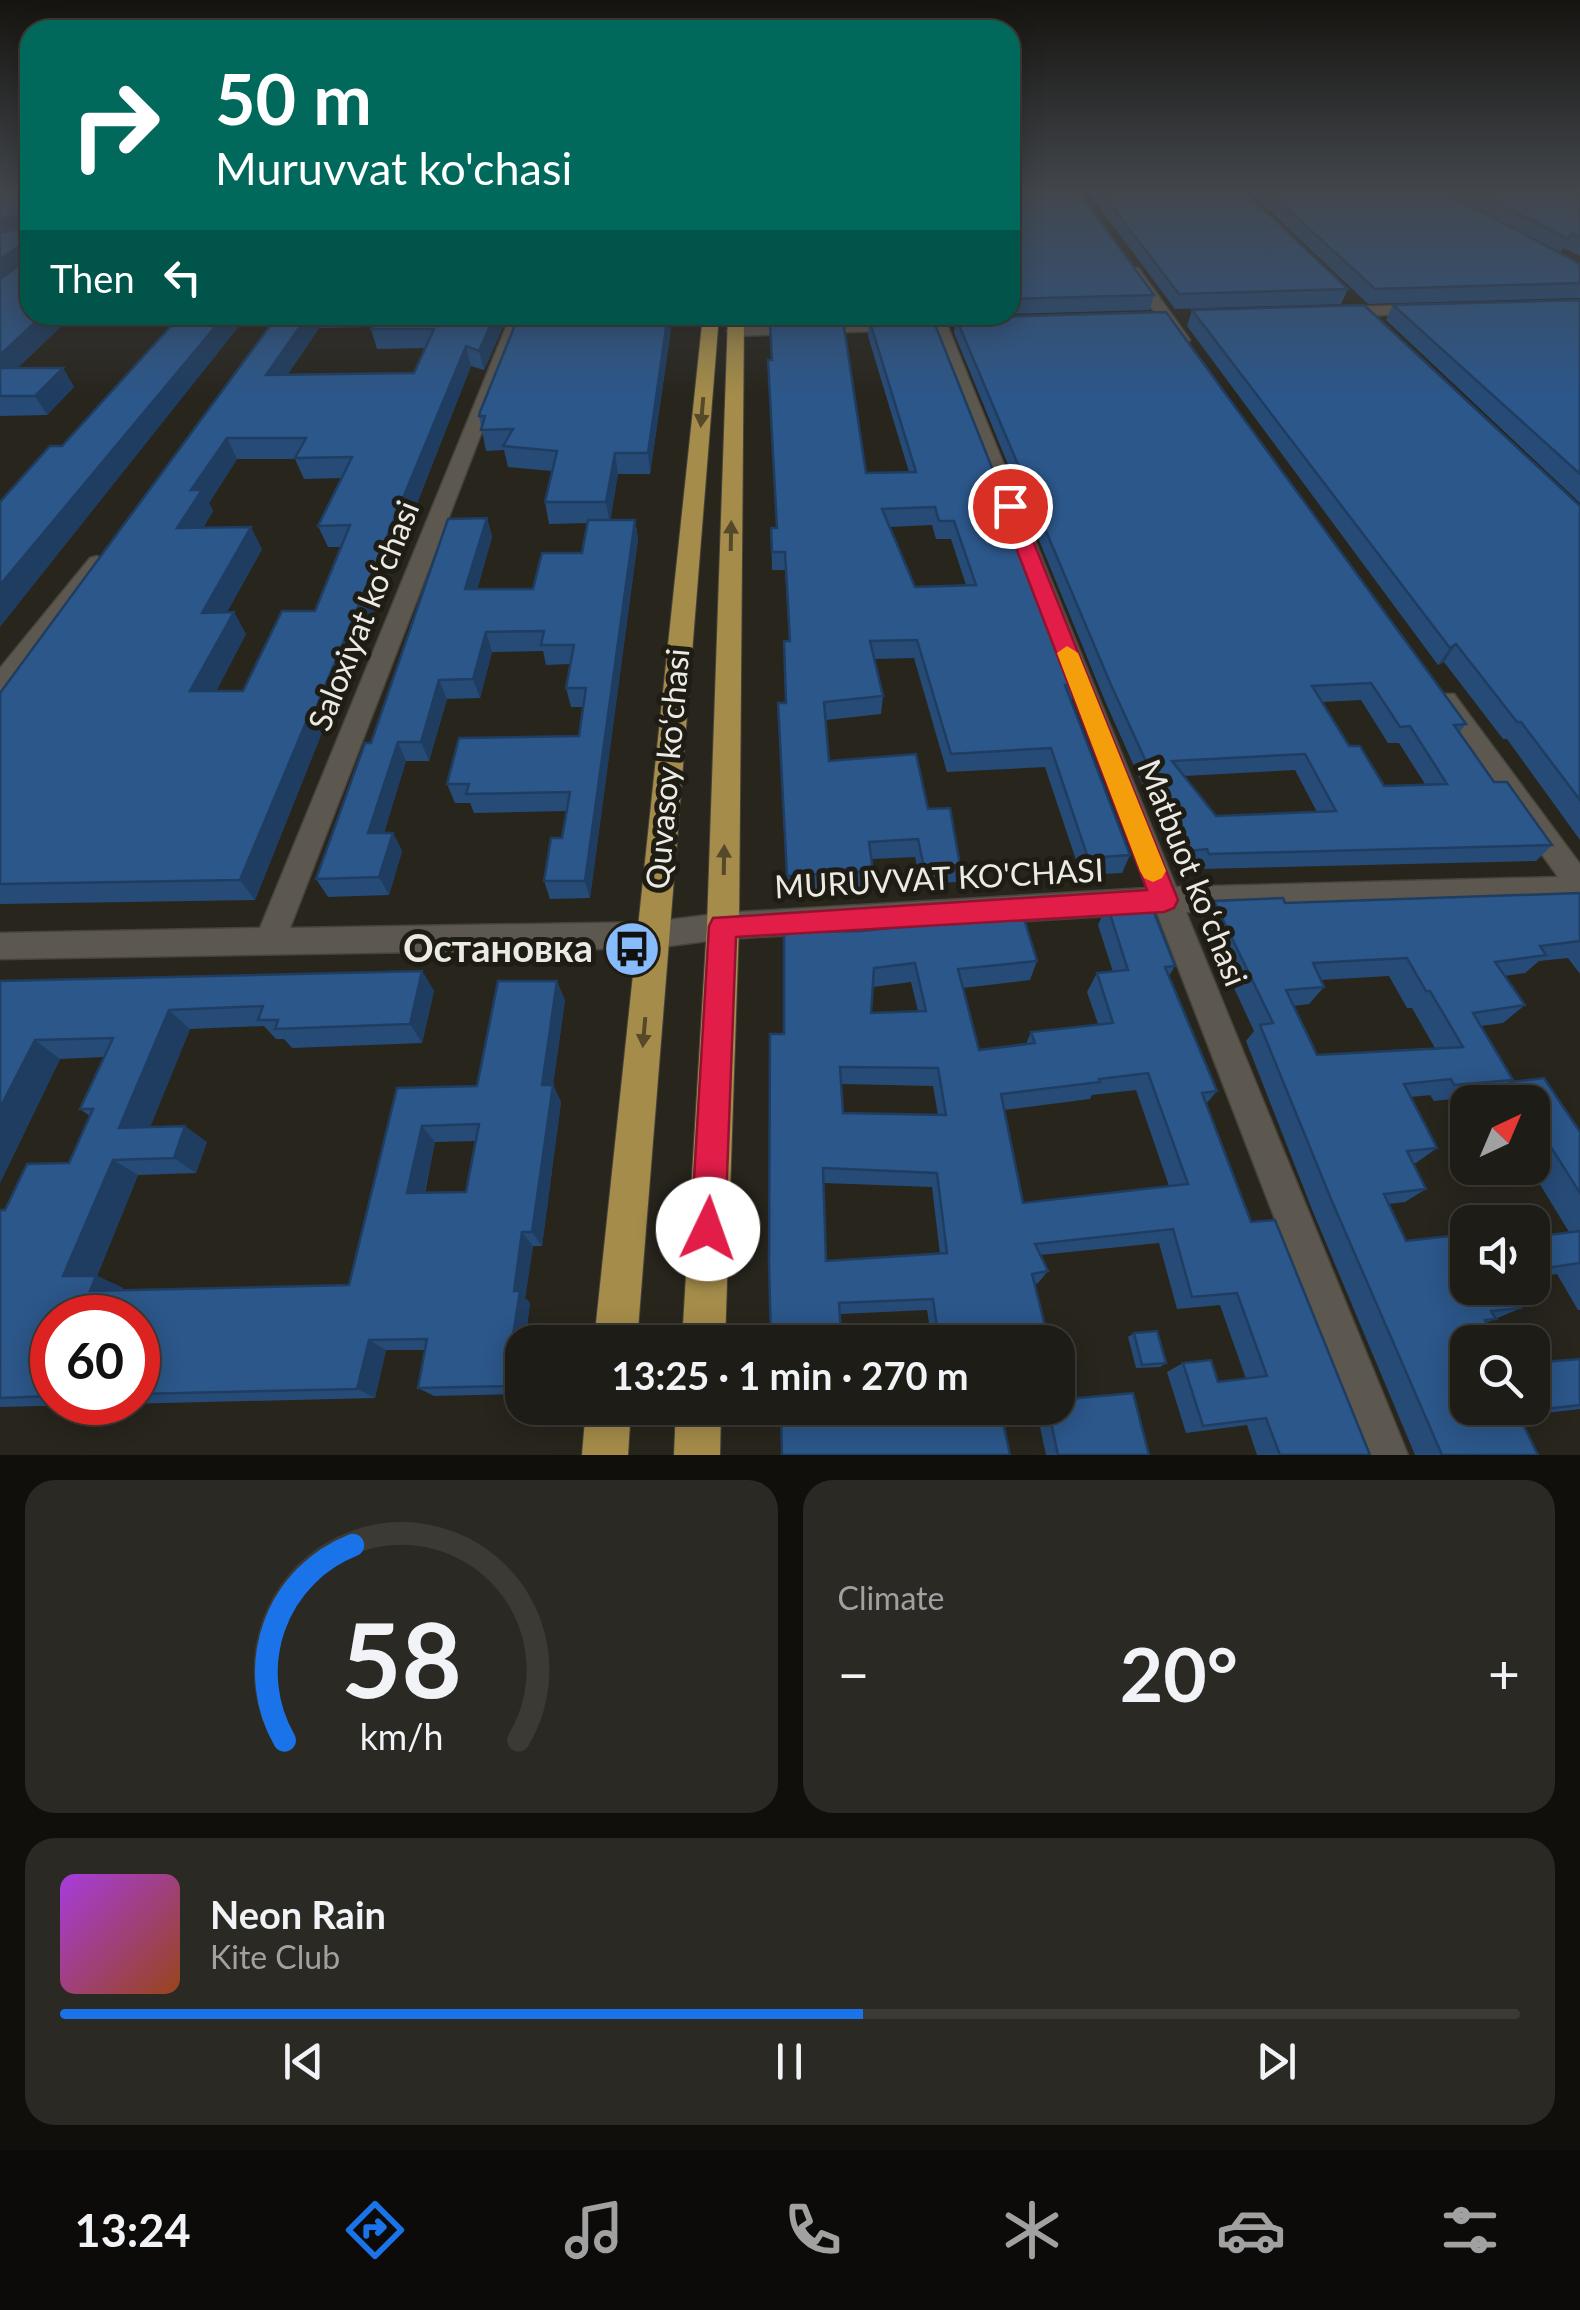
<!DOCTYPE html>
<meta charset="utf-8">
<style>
:root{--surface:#1e1c16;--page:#2b2923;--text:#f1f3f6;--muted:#a1a1a1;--line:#3c3a35;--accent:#1a73e8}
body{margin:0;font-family:Lato,sans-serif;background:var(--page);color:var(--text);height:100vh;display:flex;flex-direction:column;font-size:38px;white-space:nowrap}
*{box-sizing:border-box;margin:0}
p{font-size:32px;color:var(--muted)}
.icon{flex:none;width:55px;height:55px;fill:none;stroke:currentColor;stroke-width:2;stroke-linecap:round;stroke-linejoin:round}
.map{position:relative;height:1455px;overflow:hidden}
.details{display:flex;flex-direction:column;gap:25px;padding:25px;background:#100f0c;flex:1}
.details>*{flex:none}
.hud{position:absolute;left:20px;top:20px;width:1000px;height:305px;border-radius:30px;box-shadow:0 5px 25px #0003,0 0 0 2px var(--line);background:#00695c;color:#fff;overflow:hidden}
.needle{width:65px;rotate:44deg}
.controls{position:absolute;left:1450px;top:1085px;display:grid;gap:20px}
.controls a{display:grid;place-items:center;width:100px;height:100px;border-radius:20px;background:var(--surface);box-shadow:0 5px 25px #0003,0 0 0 2px var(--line);font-size:50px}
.speed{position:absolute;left:30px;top:1295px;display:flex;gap:20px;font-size:50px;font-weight:700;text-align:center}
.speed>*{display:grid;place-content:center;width:130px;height:130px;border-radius:50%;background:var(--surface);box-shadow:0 5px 25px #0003,0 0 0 2px var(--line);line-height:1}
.speed .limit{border:15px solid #d22;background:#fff;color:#111}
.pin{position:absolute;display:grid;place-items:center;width:85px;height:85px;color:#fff;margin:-42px;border:5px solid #fff;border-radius:50%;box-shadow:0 2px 10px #0007}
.me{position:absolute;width:110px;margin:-55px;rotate:3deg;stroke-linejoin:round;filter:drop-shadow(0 0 8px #0008)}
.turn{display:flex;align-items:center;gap:35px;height:210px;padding:0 30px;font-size:45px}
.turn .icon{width:130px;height:130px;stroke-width:2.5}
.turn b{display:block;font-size:70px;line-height:85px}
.then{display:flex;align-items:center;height:95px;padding:0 30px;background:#0003;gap:20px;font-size:38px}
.big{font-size:75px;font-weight:700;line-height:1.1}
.details .tile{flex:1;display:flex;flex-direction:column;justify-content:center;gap:15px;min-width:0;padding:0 35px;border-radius:30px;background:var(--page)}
.details .dial{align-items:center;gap:0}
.dial svg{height:260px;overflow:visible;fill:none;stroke:var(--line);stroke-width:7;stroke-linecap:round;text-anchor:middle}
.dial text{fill:var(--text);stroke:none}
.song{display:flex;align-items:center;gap:30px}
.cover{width:120px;height:120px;border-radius:15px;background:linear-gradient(135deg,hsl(280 70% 55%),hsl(20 70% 35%))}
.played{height:10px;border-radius:5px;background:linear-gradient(90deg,var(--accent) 55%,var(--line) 55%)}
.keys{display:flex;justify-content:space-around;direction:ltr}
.heat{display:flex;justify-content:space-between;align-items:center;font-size:55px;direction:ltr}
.details .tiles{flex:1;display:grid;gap:25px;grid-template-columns:1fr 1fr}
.tile:last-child{grid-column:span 2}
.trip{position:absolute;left:505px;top:1325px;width:570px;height:100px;border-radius:30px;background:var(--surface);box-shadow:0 5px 25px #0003,0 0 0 2px var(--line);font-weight:700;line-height:100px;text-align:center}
.menu{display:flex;height:160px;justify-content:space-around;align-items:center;background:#0c0b09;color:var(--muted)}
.menu .icon{width:70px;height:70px}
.menu .active{color:var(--accent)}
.menu b{font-size:45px;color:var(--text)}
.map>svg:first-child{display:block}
</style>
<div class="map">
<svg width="1580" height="1455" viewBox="0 0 1580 1455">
<rect width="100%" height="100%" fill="#28251d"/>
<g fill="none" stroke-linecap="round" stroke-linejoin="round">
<g stroke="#46433c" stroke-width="3">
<g id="minor">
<polygon points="1128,268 1138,268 1190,340 1188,343 1176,343 1126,271"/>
<polygon points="1425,305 1433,310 1430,313 1340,317 1332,312 1340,307"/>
<polygon points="511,315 527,315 290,928 653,922 723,913 1148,888 927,315 943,315 1176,887 1558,877 1436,706 1433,700 1436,694 1454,694 1580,864 1580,901 1186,912 1408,1455 1366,1455 1157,913 723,939 653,948 0,959 0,933 260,928"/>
<polygon points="900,322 908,327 906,330 735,336 727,331 735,326"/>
<polygon points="97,556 108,563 104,568 8,691 0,694 0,668 90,558"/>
</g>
</g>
<g stroke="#46433c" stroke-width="2">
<g id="primary">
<polygon points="703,315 719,315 637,1342 594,1342"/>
<polygon points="728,315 744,315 739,926 725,1342 682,1342 707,926"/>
<polygon points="586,1408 631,1408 628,1455 582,1455"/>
<polygon points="676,1408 721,1408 720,1455 674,1455"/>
</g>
</g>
<use href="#minor" fill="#5c584f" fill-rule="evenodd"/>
<use href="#primary" fill="#a58c4a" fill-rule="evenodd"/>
</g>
<g fill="#264b77" fill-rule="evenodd">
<polygon points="0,192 73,315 17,368 63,368 74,387 47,415 0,416"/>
<polygon points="1010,192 1154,295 1150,310 1010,314"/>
<polygon points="1088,192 1245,192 1348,289 1341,304 1175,309"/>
<polygon points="1250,192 1580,192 1580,256 1563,248 1560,253 1580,265 1580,298 1368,304"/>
<polygon points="1580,300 1580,503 1386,320 1393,305"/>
<polygon points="1192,310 1580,506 1580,840 1507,739 1503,739 1444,662 1438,665 1187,326"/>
<path d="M278 315H508L484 370 471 366 328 730H323L255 900 0 904V693ZM372 327 371 329 377 349 425 348 414 373 288 374 319 328ZM237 459H295L304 479 342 478 318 526 328 547H341L315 611 243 691H216L246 634 227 612 262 549 203 528 213 511 209 503Z"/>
<polygon points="673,315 650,474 618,474 610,520 635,520 638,539 590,898 550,899 544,881 562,838 567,811 474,813 470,803 455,803 447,784 579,736 583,707 571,707 566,688 570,664 546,665 543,651 492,652 480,698 447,699 429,761 406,761 384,833 393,833 402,851 389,895 328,897 316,879 371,743 487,518 492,537 477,589 533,589 582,553 587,523 549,524 545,502 552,471 508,467 504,450 486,451 479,416"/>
<polygon points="773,315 846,315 840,316 840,320 773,321"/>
<polygon points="862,315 925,315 924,317 863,319"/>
<path d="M956 318 1466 724 1459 733 1494 782 1552 845 1536 861 1201 869 1199 865 1182 866 1176 851H1172L1105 701 954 333ZM1361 700 1388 743H1399L1425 784 1384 786 1349 746 1321 702ZM1295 770 1317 812 1216 816 1184 776Z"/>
<path d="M869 319 1078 684 1071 702 1130 855 1122 873 1081 875 1045 767 947 772 914 658 875 659 883 696 881 714 826 720 829 761 928 809 960 865 956 882 921 884 915 857 872 859 873 871 871 888 787 893 778 703H786L789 641 785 570H772L771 528H776L866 473 909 472 868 336ZM932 525 936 539H951L966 585 915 587 890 527Z"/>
<path d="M1580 893V974L1568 958 1539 961 1525 973 1504 976 1525 1005 1503 1023 1481 1026 1513 1080 1490 1095 1434 1101 1430 1095 1411 1097 1437 1148 1416 1163H1413L1426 1189 1405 1202 1389 1204 1406 1241 1521 1308 1486 1323 1468 1408 1580 1359V1409L1519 1416 1538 1455H1415L1313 1212 1246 1041 1254 1031 1202 919 1214 901 1285 903ZM1389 976 1407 1008H1412L1435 1048 1317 1055 1293 1006 1309 1004 1324 987 1321 980Z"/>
<path d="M1150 902 1175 966 1169 976 1217 1091 1206 1104 1251 1222 1275 1220 1370 1455H1257L1247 1425 1186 1433 1167 1372 1183 1363 1211 1360 1218 1382 1246 1379 1220 1305 1177 1309 1159 1243 1040 1255 1048 1271 1038 1283 1035 1284 1049 1342H932L927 1310 840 1314 842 1342H771L769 1263 770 1034H784V932L860 931 1023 915 1037 961 1030 980 963 988 979 1050 1026 1044 1031 1032 1098 1024 1087 992 1097 973 1113 972 1098 925 1107 905ZM911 982 918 1011 871 1013 873 987ZM841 1084 933 1086 938 1115 843 1113ZM1136 1090 1169 1186 1023 1203 1004 1110 1090 1099 1092 1095ZM823 1183 932 1187 940 1254 826 1261Z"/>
<path d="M422 971 434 991 422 1043 292 1048 284 1039H276L264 1026 190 1029 150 1127 207 1142 196 1173 138 1175 97 1276 123 1288 122 1290 349 1285 397 1088 477 1086 565 1000 553 1085 561 1102 542 1246H533L525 1298 530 1303 525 1342H522V1358L517 1394 434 1396 418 1388 425 1350H386L375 1398 0 1407V1210H5L69 1163 90 1116 80 1109 104 1057 60 1059 0 1183V981ZM475 1141 466 1192 425 1193 435 1142ZM52 1318H138V1402H52Z"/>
<polygon points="1511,1082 1580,1132 1580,1310 1578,1310 1557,1274 1532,1277 1532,1237 1569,1232 1530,1168 1532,1168 1532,1102 1491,1102 1488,1098"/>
<polygon points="1134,1333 1166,1363 1160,1367 1136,1368 1128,1337"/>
<polygon points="1036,1408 1058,1408 1149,1455 1046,1455"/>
</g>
<g fill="#1f3d61">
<polygon points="20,215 29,232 0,238 0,219"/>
<polygon points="18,247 28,264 0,284 0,259"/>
<polygon points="43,315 73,315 0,385 0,355"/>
<polygon points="225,315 248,315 0,627 0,585"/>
<polygon points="308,315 314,315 319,328 274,395 266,375"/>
<polygon points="495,315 508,315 484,370 479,351"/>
<polygon points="668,315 673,315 650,474 648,453"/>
<polygon points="466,346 471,366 328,730 316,708"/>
<polygon points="63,368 74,387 47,415 35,396"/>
<polygon points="227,438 237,459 209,503 213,511 189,550 177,528 191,490"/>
<polygon points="615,453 618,474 610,523 606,502"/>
<polygon points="487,518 492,537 472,609 465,589"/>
<polygon points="635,520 638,539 590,898 585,881"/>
<polygon points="251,527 262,549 215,634 202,613"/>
<polygon points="234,612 246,634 205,713 190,691"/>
<polygon points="486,632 492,652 480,698 473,679"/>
<polygon points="1456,644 1444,662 1438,665 1450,648"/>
<polygon points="439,680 447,699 429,761 421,742"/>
<polygon points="312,708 323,730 255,900 240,880"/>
<polygon points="398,742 406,761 378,852 368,833"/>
<polygon points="393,833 402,851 389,895 379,877"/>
<polygon points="422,971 434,991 422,1043 410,1024"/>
<polygon points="557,981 565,1000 553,1085 561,1102 542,1246 532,1232 542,1085"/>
<polygon points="169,1010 190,1029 143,1145 119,1128"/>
<polygon points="35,1040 60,1059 0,1183 0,1108"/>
<polygon points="185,1126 207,1142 196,1173 174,1158"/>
<polygon points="422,1126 435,1142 421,1208 407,1193"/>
<polygon points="113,1160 138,1175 97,1276 123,1288 117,1302 90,1291 63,1276"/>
<polygon points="522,1232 533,1246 525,1298 530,1303 525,1342 522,1342 522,1358 517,1394 505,1386 514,1291"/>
<polygon points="369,1340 386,1350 375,1398 357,1389"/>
</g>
<g fill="#2c578a" stroke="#1f3d61" stroke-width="2.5" fill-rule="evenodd">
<polygon points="0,192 30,192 30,315 43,315 0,355 0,279 22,263 23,247 18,247 0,259 0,233 24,227 20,215 0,219"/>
<polygon points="1010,192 1079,192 1154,295 1010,299"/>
<polygon points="1101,192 1245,192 1348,289 1179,294"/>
<polygon points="1269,192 1445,192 1573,260 1580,265 1580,283 1375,289"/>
<polygon points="1476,192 1580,192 1580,237 1572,233 1568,239"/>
<polygon points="1580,300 1580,474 1393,305"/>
<polygon points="1364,305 1580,506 1580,800 1521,722 1517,722 1456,644 1450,648 1192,310"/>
<path d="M1166 312 1466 724 1454 725 1494 782H1507L1552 845 1209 854 1207 849 1190 851 1184 835 1180 836 1111 685 956 318ZM1371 683 1400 727 1410 726 1447 784 1384 786 1360 746H1349L1312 686ZM1305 754 1336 811 1216 816 1172 761Z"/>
<polygon points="181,315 225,315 0,585 0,502 50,446 62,446"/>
<path d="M278 315H308L266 375 414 373 434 329H371L379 315H495L479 351 466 346 316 708H312L240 880 0 884V693ZM227 438H306L295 458 352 457 318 526 350 525 315 611H282L243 691H190L234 612 202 613 251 527 177 528 202 490H191Z"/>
<polygon points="519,315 668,315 648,453 615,453 606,502 545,502 557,451 503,446 513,429 481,430 485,416 479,416 480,412"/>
<path d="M932 317 1078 684 1065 685 1130 855 1088 858 1051 748 951 754 917 640 870 641 883 696 824 702 829 761 916 754 928 809 950 808 960 865 924 867 918 839 869 842 873 871 787 876 778 703H786L784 641H790L785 552H772L771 528H777L768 360H772L770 323 843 320 866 473 916 472 869 319ZM935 507 939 521H954L976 585 915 587 882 509Z"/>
<polygon points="0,368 63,368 35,396 0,396"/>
<polygon points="487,518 465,589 533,589 542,553 582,553 588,520 635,520 585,881 544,881 551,838 562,838 570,792 466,794 469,784 447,784 459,738 579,736 586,688 566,688 574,645 541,645 544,631 486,632 473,679 439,680 421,742 398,742 368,833 393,833 379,877 316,879 365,743 371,743 448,519"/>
<path d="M1580 893V941L1540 946 1546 955 1495 962 1525 1005 1473 1013 1513 1080 1454 1085 1451 1079 1404 1084 1437 1148 1407 1151 1426 1189 1384 1194 1406 1241 1468 1234V1288H1511L1521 1308 1491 1311 1496 1319 1485 1320 1496 1342H1468V1408H1532V1363L1580 1359V1405L1517 1412 1538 1455H1442L1331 1199 1260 1025 1273 1023 1214 901 1283 898 1285 903ZM1407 958 1426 991H1430L1463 1047 1317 1055 1286 990 1324 987 1313 963Z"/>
<path d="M1150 902 1175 966 1165 967 1217 1091 1202 1093 1251 1222 1275 1220 1370 1455H1280L1266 1418 1203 1426 1183 1363 1211 1360 1218 1382 1267 1376 1237 1293 1192 1297 1173 1229 1035 1244 1048 1271 1032 1274 1049 1342H939L933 1299 839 1303 842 1342H771L769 1263 770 1034H784V932L860 931 1023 915 1037 961 958 969 979 1050 1035 1043 1031 1032 1113 1023 1097 973 1128 970 1107 905ZM915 963 926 1011 871 1013 874 968ZM840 1067 938 1068 946 1115 843 1113ZM1148 1073 1188 1184 1023 1203 1001 1094 1100 1082 1099 1079ZM823 1168 937 1173 947 1253 826 1261Z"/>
<path d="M422 971 410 1024 275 1029 278 1020H258L263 1006 169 1010 119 1128 185 1126 174 1158 113 1160 63 1276H96L90 1291 349 1285 397 1088 477 1086 498 981H557L542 1085H553L532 1232H522L514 1291H520L505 1386 418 1388 427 1339 369 1340 357 1389 138 1394V1318H52V1396L0 1398V1210H5L27 1164 69 1163 93 1109H80L113 1038 35 1040 0 1108V981ZM479 1124 466 1192 407 1193 422 1126Z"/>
<polygon points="1544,1078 1580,1132 1580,1193 1532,1117 1532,1102 1523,1102 1511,1082"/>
<polygon points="1580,1231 1580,1263 1532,1270 1532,1237"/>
<polygon points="1157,1331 1166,1363 1142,1365 1134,1333"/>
<polygon points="1133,1393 1149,1455 1058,1455 1048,1408 1058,1408 1058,1400"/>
<polygon points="781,1408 1000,1408 1010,1455 782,1455"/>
</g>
<defs><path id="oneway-solid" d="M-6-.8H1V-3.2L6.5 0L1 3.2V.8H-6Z" transform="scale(2.5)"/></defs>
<g fill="#55492a">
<use href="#oneway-solid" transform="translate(702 412) rotate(95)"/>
<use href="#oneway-solid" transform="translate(731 536) rotate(-89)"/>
<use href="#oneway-solid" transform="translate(724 860) rotate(-89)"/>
<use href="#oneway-solid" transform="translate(644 1032) rotate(95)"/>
</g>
<linearGradient id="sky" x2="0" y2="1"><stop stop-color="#161410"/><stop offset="0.48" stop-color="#42464c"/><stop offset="1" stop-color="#42464c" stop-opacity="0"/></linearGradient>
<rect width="1580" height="396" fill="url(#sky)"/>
<polygon fill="#e11d48" stroke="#92132f" stroke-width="2.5" points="1010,500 1019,506 1178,900 1174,908 1164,912 736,937 725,1229 720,1241 708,1246 696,1241 691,1229 709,926 713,918 1147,890 1000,506"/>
<polygon fill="#f59e0b" points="1067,646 1078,653 1166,871 1162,878 1153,882 1144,878 1140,871 1057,653"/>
<defs>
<g id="bus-disc" transform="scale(2.875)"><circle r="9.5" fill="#87bbfb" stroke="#1f1c14"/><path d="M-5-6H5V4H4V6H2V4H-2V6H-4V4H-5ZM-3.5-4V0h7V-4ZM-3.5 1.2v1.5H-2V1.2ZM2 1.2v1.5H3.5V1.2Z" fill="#111"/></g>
</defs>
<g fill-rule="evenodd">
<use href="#bus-disc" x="632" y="949"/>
</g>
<g text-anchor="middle" stroke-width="10" stroke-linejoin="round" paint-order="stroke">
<g font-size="32" fill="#eceae5" stroke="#1f1c14">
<text transform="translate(364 616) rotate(-68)" y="11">Saloxiyat koʻchasi</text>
<text transform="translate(668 769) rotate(-85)" y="11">Quvasoy koʻchasi</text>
<text transform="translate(1192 873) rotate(68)" y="11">Matbuot koʻchasi</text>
<text transform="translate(939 879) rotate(-3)" y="11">MURUVVAT KO'CHASI</text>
</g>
<g font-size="38" font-weight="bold" fill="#eceae5" stroke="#1f1c14" text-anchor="end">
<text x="593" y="962">Остановка</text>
</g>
</g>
</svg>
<div class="controls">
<a><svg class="needle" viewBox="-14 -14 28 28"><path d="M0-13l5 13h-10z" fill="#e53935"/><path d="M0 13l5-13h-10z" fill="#a1a1a1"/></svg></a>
<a><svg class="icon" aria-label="sound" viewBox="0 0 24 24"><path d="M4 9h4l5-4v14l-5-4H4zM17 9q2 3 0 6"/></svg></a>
<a><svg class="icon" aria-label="search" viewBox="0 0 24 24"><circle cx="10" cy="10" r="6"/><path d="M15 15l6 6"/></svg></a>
</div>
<div class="speed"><div class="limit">60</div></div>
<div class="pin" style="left:1010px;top:506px;background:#d93025"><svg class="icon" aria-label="arrive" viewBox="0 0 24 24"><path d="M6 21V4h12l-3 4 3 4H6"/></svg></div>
<svg class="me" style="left:708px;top:1229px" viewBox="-20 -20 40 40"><circle r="19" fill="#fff"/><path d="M0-13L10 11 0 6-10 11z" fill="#e11d48"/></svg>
<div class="trip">13:25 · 1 min · 270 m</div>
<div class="hud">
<div class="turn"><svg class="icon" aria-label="right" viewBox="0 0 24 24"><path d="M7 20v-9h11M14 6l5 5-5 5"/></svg><div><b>50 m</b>Muruvvat ko'chasi</div></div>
<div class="then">Then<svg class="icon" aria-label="left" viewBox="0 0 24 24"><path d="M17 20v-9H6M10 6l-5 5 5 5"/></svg></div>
</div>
</div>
<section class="details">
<div class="tiles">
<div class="tile dial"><svg viewBox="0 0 100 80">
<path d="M14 69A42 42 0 1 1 86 69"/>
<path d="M14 69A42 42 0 0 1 35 9" stroke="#1a73e8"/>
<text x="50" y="56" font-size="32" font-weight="700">58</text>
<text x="50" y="72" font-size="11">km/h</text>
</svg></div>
<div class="tile"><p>Climate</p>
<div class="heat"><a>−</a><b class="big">20°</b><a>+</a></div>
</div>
<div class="tile">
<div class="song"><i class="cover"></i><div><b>Neon Rain</b><p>Kite Club</p></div></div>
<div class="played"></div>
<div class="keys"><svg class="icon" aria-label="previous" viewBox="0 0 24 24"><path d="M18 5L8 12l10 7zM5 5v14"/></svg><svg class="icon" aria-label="pause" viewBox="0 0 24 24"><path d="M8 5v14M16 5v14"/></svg><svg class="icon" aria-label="next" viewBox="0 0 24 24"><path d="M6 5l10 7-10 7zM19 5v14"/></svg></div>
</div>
</div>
</section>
<nav class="menu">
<b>13:24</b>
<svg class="icon active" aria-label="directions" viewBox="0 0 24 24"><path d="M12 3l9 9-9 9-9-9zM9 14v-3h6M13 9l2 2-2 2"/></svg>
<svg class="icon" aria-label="music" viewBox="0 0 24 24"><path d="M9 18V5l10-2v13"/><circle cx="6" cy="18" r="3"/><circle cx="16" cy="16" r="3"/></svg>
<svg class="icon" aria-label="phone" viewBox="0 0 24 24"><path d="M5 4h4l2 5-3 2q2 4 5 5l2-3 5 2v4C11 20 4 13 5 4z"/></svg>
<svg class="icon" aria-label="climate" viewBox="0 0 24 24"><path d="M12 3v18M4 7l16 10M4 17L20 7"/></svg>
<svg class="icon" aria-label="car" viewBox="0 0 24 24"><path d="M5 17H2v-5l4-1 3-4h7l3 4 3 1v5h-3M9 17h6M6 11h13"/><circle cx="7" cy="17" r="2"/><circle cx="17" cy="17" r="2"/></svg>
<svg class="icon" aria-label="filters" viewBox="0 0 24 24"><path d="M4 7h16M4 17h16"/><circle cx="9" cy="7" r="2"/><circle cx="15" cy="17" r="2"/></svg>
</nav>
